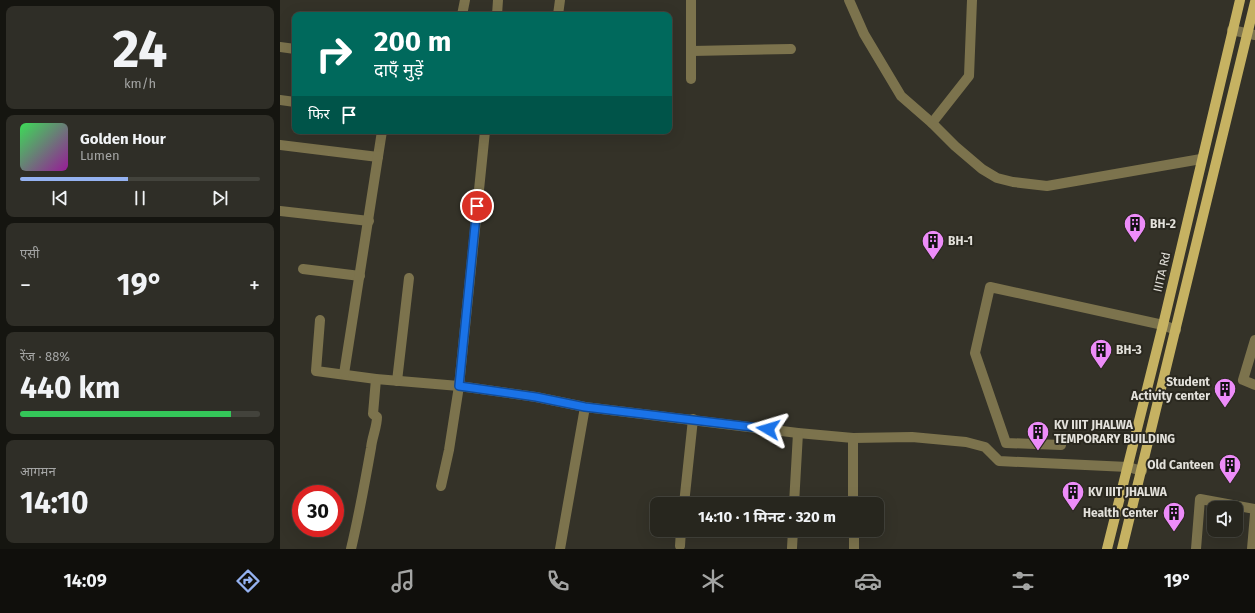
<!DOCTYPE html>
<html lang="hi">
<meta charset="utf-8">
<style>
:root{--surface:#27261e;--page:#2f2e27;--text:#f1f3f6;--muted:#a4a5a4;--line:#43433c;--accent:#95b2f1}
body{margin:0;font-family:"Fira Sans","Noto Sans Devanagari",sans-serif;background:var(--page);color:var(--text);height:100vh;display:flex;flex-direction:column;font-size:15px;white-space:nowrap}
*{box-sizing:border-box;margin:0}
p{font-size:13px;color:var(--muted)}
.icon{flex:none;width:22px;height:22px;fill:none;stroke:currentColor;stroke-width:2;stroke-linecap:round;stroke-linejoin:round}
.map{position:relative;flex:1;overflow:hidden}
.panel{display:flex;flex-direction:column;gap:6px;padding:6px;background:#151510;width:280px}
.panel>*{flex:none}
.hud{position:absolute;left:12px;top:12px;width:380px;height:122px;border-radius:8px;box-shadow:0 4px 16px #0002,0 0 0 1px var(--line);background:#00695c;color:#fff;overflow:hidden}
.fabs{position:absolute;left:927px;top:501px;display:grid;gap:8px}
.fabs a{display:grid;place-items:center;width:36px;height:36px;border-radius:8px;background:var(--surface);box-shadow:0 4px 16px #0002,0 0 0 1px var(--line);font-size:20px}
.speed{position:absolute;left:12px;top:485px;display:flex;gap:8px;font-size:20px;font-weight:700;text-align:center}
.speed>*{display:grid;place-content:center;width:52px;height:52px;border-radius:50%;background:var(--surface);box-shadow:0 4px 16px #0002,0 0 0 1px var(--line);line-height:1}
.speed .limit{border:6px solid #d22;background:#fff;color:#111}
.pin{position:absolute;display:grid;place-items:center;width:34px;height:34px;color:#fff;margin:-17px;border:2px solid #fff;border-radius:50%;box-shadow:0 1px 4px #0007}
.me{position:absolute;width:44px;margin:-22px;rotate:277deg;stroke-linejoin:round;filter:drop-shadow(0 0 3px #0008)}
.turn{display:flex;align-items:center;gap:14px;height:84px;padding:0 16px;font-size:18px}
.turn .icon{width:52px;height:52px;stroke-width:2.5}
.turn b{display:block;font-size:28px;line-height:34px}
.then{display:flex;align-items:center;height:38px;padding:0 16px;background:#0003;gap:8px;font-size:15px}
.big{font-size:30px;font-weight:700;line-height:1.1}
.panel .card{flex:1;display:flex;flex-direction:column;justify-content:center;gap:6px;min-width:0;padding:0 14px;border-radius:8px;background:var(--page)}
.panel .dial{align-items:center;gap:0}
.dial b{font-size:52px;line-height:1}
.song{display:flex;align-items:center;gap:12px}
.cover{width:48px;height:48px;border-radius:6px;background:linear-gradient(135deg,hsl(130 70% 55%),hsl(300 70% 35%))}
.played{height:4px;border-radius:2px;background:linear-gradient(90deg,var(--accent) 45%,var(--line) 45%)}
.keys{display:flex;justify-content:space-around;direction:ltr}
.heat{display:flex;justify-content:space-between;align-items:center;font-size:22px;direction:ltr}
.charge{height:6px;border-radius:3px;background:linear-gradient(90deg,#34c759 88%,var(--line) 0)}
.trip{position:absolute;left:370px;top:497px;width:234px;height:40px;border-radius:8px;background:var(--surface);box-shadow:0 4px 16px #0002,0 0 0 1px var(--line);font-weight:700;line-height:40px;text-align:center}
.tabs{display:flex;height:64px;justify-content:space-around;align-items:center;background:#100f0c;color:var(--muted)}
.tabs .icon{width:28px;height:28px}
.tabs .current{color:var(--accent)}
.tabs b{font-size:18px;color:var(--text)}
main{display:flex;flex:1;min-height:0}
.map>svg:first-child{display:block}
</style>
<main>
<section class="panel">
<div class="card dial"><b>24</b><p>km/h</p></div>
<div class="card">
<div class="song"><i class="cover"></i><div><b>Golden Hour</b><p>Lumen</p></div></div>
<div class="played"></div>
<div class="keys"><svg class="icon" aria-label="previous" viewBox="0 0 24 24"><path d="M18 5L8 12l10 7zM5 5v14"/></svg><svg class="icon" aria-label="pause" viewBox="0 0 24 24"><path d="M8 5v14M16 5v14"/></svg><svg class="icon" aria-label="next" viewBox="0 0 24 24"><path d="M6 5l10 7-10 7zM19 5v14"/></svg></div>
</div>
<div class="card"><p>एसी</p>
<div class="heat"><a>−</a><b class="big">19°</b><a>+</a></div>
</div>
<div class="card"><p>रेंज · 88%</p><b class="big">440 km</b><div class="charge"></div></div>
<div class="card"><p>आगमन</p><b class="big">14:10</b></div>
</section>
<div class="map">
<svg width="975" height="549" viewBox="0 0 975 549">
<rect width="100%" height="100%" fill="#343228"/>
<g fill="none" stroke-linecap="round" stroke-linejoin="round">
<g stroke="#7c734d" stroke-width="10">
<polyline points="569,0 584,34 621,96 652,123"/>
<polyline points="692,0 689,76 652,123 675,146 702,169 717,178 733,182 767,186 921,159"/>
<polyline points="182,15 185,0"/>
<polyline points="217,15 218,0"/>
<polyline points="278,15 280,0"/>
<polyline points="952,30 975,35"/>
<polyline points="0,47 15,49"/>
<polyline points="412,51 511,49"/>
<polyline points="411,79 411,0"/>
<polyline points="0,100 15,102"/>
<polyline points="0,145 98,157"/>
<polyline points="0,211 89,221"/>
<polyline points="23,269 80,276"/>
<polyline points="40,320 36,371 96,379 179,386 256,397 305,407 518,433 573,438 632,437 686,442 705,447 719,461 848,467 862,471"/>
<polyline points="975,340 963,380 975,385"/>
<polyline points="64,374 102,131"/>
<polyline points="117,381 129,278"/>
<polyline points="573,438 573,504"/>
<polyline points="781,445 726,443 695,353 710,287 883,325 896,330"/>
<polyline points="161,486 169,450 179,386 205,131"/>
<polyline points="404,504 413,419"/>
<polyline points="514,504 518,433"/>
<polyline points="574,530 574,549"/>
<polyline points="400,546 401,530"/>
<polyline points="512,548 513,530"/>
<path d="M71 549C79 515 85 482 91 448 92 437 97 427 97 417L93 414 96 379"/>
<polyline points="280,549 305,407"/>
<polyline points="916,549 920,499 975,509"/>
<polyline points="972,549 975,514"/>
</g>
<g stroke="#c6b262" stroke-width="10">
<polyline points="827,549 883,325 960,0"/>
<polyline points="842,549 975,2"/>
</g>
</g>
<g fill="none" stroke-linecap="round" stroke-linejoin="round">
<g stroke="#114b97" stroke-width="10">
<polyline id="route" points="197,206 179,386 256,397 305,407 488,429"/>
</g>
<use href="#route" stroke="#1a73e8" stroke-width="7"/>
</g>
<defs>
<g id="building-pin" transform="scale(1.15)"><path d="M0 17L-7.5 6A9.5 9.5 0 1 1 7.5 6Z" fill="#ed8cf9" stroke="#2a281f"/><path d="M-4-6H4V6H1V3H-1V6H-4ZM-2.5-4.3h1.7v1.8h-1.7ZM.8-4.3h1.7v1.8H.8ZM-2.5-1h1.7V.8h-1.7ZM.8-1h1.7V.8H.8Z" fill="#111"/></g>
</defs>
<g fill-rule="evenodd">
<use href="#building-pin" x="855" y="224"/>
<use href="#building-pin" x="653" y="241"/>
<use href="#building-pin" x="821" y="350"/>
<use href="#building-pin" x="945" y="389"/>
<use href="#building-pin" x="758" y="432"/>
<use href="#building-pin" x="950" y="465"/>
<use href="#building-pin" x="793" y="492"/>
<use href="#building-pin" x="894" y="513"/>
</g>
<g text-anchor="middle" stroke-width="4" stroke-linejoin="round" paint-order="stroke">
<g font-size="12" font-weight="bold" fill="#e3e1db" stroke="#2a281f" text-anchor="start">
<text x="870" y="228">BH-2</text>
<text x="668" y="245">BH-1</text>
<text x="836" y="354">BH-3</text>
<text x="930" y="386" text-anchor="end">Student<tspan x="930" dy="14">Activity center</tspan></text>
<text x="774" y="429">KV IIIT JHALWA<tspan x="774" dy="14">TEMPORARY BUILDING</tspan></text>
<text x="934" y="469" text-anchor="end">Old Canteen</text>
<text x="808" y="496">KV IIIT JHALWA</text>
<text x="878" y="517" text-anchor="end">Health Center</text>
</g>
<g font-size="12" fill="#e3e1db" stroke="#2a281f">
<text transform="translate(882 272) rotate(-77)" y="4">IIITA Rd</text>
</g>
</g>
</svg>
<div class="fabs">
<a><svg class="icon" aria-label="sound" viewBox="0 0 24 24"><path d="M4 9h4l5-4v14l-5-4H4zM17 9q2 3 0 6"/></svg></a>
</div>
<div class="speed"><div class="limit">30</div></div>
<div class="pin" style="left:197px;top:206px;background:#d93025"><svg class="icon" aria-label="arrive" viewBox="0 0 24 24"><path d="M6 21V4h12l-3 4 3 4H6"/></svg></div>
<svg class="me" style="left:488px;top:429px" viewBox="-20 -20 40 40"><path d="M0-17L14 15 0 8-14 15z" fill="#1a73e8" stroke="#fff" stroke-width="4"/></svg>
<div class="trip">14:10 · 1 मिनट · 320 m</div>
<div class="hud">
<div class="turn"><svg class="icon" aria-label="right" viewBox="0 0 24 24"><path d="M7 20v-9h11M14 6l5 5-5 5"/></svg><div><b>200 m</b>दाएँ मुड़ें</div></div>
<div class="then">फिर<svg class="icon" aria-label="arrive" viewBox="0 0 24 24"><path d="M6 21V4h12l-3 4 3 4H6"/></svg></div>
</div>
</div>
</main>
<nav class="tabs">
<b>14:09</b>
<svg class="icon current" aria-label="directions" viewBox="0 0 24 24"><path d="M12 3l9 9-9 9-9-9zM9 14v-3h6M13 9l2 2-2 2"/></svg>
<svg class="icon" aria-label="music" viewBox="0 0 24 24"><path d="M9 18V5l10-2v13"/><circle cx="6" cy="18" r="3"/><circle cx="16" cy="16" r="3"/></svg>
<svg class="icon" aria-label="phone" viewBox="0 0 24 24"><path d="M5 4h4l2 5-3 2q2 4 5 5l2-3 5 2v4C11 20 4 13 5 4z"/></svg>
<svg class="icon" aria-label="climate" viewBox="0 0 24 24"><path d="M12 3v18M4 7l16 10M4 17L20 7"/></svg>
<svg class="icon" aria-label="car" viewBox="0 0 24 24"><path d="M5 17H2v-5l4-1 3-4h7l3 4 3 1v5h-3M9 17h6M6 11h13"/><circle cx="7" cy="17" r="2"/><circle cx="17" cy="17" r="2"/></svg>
<svg class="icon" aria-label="filters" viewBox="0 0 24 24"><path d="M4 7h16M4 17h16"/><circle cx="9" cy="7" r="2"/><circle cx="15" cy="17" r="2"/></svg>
<b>19°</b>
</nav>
